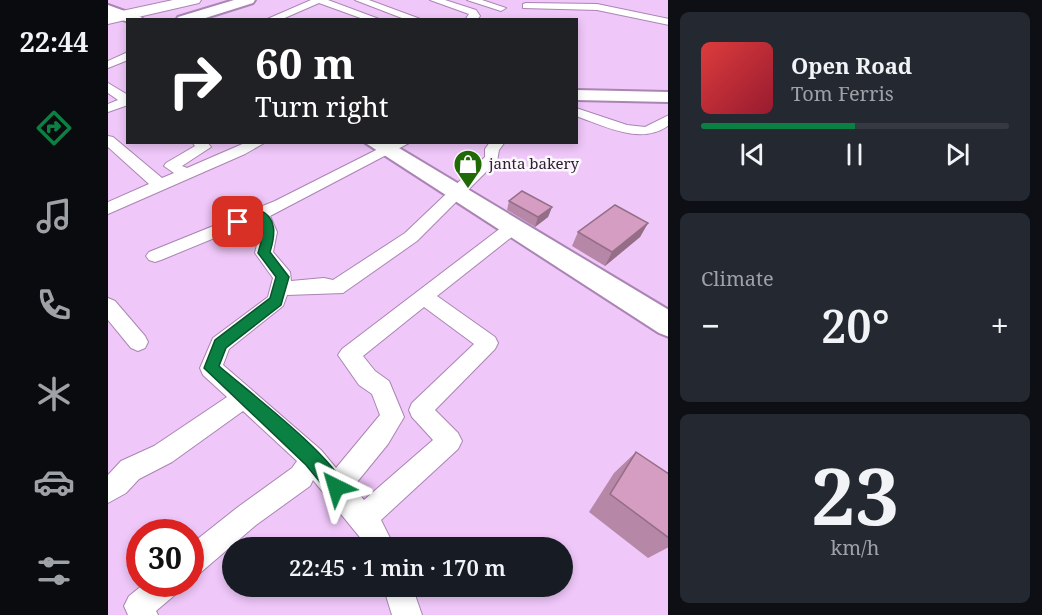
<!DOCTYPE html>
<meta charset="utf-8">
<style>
:root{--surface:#171b24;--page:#242831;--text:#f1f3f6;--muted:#9ea1a6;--line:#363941;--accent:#0b8043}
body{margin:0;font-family:"Noto Serif",serif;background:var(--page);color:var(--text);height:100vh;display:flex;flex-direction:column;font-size:22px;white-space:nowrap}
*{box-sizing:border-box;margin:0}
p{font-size:20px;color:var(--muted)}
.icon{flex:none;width:33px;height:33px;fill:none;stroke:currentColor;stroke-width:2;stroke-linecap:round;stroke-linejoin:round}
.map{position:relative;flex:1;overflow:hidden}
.side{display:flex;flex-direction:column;gap:12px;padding:12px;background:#0d0f14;width:374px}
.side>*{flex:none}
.hud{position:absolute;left:18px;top:18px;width:452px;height:126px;border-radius:0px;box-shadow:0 3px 9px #0003;background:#202124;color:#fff;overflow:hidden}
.speed{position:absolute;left:18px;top:519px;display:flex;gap:12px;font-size:30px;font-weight:700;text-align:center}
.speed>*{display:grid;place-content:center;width:78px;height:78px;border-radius:50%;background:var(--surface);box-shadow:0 3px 9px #0003;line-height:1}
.speed .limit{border:9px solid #d22;background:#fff;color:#111}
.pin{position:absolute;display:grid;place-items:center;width:51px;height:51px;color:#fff;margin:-26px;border-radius:12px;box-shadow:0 3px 9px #0006}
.me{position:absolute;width:66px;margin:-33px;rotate:320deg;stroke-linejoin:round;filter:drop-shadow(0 0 4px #0008)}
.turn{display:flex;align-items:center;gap:21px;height:126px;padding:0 30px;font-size:27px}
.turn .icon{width:78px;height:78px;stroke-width:2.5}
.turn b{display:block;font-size:42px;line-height:51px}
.big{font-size:45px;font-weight:600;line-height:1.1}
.side .widget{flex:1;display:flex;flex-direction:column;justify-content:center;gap:9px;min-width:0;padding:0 21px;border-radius:9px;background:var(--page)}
.side .dial{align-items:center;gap:0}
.dial b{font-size:78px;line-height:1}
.song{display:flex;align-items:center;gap:18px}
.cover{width:72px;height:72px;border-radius:9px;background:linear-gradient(135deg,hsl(0 70% 55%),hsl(350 70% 35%))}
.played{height:6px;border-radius:3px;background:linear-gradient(90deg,var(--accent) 50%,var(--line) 50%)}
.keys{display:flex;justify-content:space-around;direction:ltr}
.heat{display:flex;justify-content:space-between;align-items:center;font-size:33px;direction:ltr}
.trip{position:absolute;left:114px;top:537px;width:351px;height:60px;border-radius:30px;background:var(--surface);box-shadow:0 3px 9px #0003;font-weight:600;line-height:60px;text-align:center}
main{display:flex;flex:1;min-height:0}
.tab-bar{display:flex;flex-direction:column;width:108px;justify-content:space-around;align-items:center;background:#090b0e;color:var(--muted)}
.tab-bar .icon{width:42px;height:42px}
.tab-bar .selected{color:var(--accent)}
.tab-bar b{font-size:27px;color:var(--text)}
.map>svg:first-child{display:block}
</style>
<main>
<nav class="tab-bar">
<b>22:44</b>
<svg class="icon selected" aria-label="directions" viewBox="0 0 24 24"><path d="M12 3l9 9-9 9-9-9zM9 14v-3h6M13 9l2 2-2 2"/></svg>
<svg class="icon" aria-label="music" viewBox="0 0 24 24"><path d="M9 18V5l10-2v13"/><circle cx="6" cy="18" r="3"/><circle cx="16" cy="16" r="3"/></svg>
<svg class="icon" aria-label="phone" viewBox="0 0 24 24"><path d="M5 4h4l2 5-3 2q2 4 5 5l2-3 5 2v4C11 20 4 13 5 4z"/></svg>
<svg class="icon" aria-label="climate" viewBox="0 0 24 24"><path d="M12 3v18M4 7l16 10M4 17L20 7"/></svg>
<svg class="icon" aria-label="car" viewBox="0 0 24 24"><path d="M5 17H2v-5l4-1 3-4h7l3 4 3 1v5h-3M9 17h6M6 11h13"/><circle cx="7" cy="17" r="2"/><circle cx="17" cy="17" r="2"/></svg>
<svg class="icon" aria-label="filters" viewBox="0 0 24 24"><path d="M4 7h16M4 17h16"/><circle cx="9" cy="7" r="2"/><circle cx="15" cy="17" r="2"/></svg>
</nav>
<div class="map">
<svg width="561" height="615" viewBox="0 0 561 615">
<rect width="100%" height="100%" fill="#efc7f9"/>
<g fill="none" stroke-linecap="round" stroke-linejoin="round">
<g stroke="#aa84b3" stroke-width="2">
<g id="street">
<polygon points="203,0 220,0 271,19 258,20 211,3 172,20 157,20"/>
<polygon points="247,0 261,0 315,20 299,20"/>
<polygon points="322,0 337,0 368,10 372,16 369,20 357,20 361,14"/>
<polygon points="359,0 374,0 398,8 393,11"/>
<polygon points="418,3 489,4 561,19 561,25 489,10 415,8 415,4"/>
<polygon points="20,52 20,60 0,68 0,61"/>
<polygon points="0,83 20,95 20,105 0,112 0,104 10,100 0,93"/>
<path d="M468 108 519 125 537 127 561 115V125C533 146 497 126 468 116Z"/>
<polygon points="0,136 5,137 54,178 66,173 56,166 58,163 87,146 84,142 99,142 103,147 74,166 79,168 139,142 158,142 137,154 0,214 0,202 41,184 0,147"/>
<path d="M284 142H303L162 216 169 232 165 252 182 272 183 281 216 278 225 280 297 233 377 157V149L382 142H397L391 150 389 161 309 241 235 293 179 295 175 306 121 349 115 365 213 450 228 468 272 415 264 394 251 385 230 355 234 349 398 224H410L412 228 410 232 329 296 387 337 390 343 387 349 327 410 350 433 354 441 350 449 273 520 287 548H259L255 541 205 480 202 486 148 525 92 573 82 577V545L130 507 184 468 189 461 135 411 64 462 31 479 18 493 0 503V475L13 461 46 446 119 397 95 375 92 368 105 338 160 297 165 278 147 253 152 232 148 221 53 260 47 262 41 260 38 256 41 252 167 201ZM316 307 366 344 304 403 301 410 304 417 325 440 256 500 245 487 280 444 296 417 281 381 267 371 255 356Z"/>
<polygon points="0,298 7,301 37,336 40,342 37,348 30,351 23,348 0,320"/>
<polygon points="36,584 72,584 68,594 48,611 50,615 20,615 16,606 21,596"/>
<polygon points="275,586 304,586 314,615 284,615"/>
</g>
</g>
<g stroke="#aa84b3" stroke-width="4">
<g id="secondary">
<polygon points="126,0 147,0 145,3 91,20 68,20 70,17"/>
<polygon points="0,5 33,17 35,20 20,20 20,22 0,14"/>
<polygon points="468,90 561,92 561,102 468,100"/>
<polygon points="256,142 281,142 561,310 561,337 551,333"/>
</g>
</g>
<g stroke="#aa84b3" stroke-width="2">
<polygon id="primary" points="65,0 93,0 91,3 0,24 0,14"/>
</g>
<use href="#street" fill="#fff" fill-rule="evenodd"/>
<use href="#secondary" fill="#fff" fill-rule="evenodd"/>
<use href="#primary" fill="#fff" fill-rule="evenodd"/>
</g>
<g fill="#b687a6">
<polygon points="401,201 444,207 440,217 427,227 399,210"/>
<polygon points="540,223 532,237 497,266 464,246 470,232"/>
<polygon points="528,452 561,474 561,547 540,558 481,512 506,473"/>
</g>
<g fill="#946e87">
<polygon points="444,207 440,217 427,227 430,217"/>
<polygon points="540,223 532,237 497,266 504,252"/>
</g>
<g fill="#d49dc1" stroke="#946e87" stroke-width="1.5">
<polygon points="414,191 444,207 430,217 401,201"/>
<polygon points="507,205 540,223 504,252 470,232"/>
<polygon points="528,452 561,474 561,538 502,494"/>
</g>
<path fill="#0b8043" stroke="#07532c" stroke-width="1.5" d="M151 210C170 217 167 236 162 252L181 277 173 305 118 348 111 366C141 392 224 455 237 487L234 493 228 496 221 493 198 465 96 368 107 340 162 298 168 277 150 253C153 241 159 229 149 219L130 226 124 222Z"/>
<defs>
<g id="shop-pin" transform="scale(1.5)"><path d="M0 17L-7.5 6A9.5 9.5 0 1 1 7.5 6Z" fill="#206a07" stroke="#fbf7fc"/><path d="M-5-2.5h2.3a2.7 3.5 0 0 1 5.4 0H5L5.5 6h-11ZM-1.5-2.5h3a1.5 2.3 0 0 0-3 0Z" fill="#fff"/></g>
</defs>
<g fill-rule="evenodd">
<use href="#shop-pin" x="360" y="164"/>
</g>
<g text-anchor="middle" stroke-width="5" stroke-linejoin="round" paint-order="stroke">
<g font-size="15" fill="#302033" stroke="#fbf7fc" text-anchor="start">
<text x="381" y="169">janta bakery</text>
</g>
</g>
</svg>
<div class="speed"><div class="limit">30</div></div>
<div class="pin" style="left:130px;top:222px;background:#d93025"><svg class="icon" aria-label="arrive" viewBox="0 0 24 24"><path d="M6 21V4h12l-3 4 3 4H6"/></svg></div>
<svg class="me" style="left:228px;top:487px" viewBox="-20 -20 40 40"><path d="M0-17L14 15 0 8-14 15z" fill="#0b8043" stroke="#fff" stroke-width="4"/></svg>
<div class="trip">22:45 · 1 min · 170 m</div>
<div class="hud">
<div class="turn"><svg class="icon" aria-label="right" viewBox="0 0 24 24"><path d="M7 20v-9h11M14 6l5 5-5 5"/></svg><div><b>60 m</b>Turn right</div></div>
</div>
</div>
<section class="side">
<div class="widget">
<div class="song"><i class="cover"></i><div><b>Open Road</b><p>Tom Ferris</p></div></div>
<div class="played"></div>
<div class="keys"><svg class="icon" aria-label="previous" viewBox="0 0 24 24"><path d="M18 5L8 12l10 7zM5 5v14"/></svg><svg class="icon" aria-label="pause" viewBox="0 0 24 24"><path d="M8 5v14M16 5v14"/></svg><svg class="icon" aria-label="next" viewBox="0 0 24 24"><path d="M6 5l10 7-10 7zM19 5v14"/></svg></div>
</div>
<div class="widget"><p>Climate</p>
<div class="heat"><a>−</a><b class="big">20°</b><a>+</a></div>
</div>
<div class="widget dial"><b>23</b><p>km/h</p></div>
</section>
</main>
